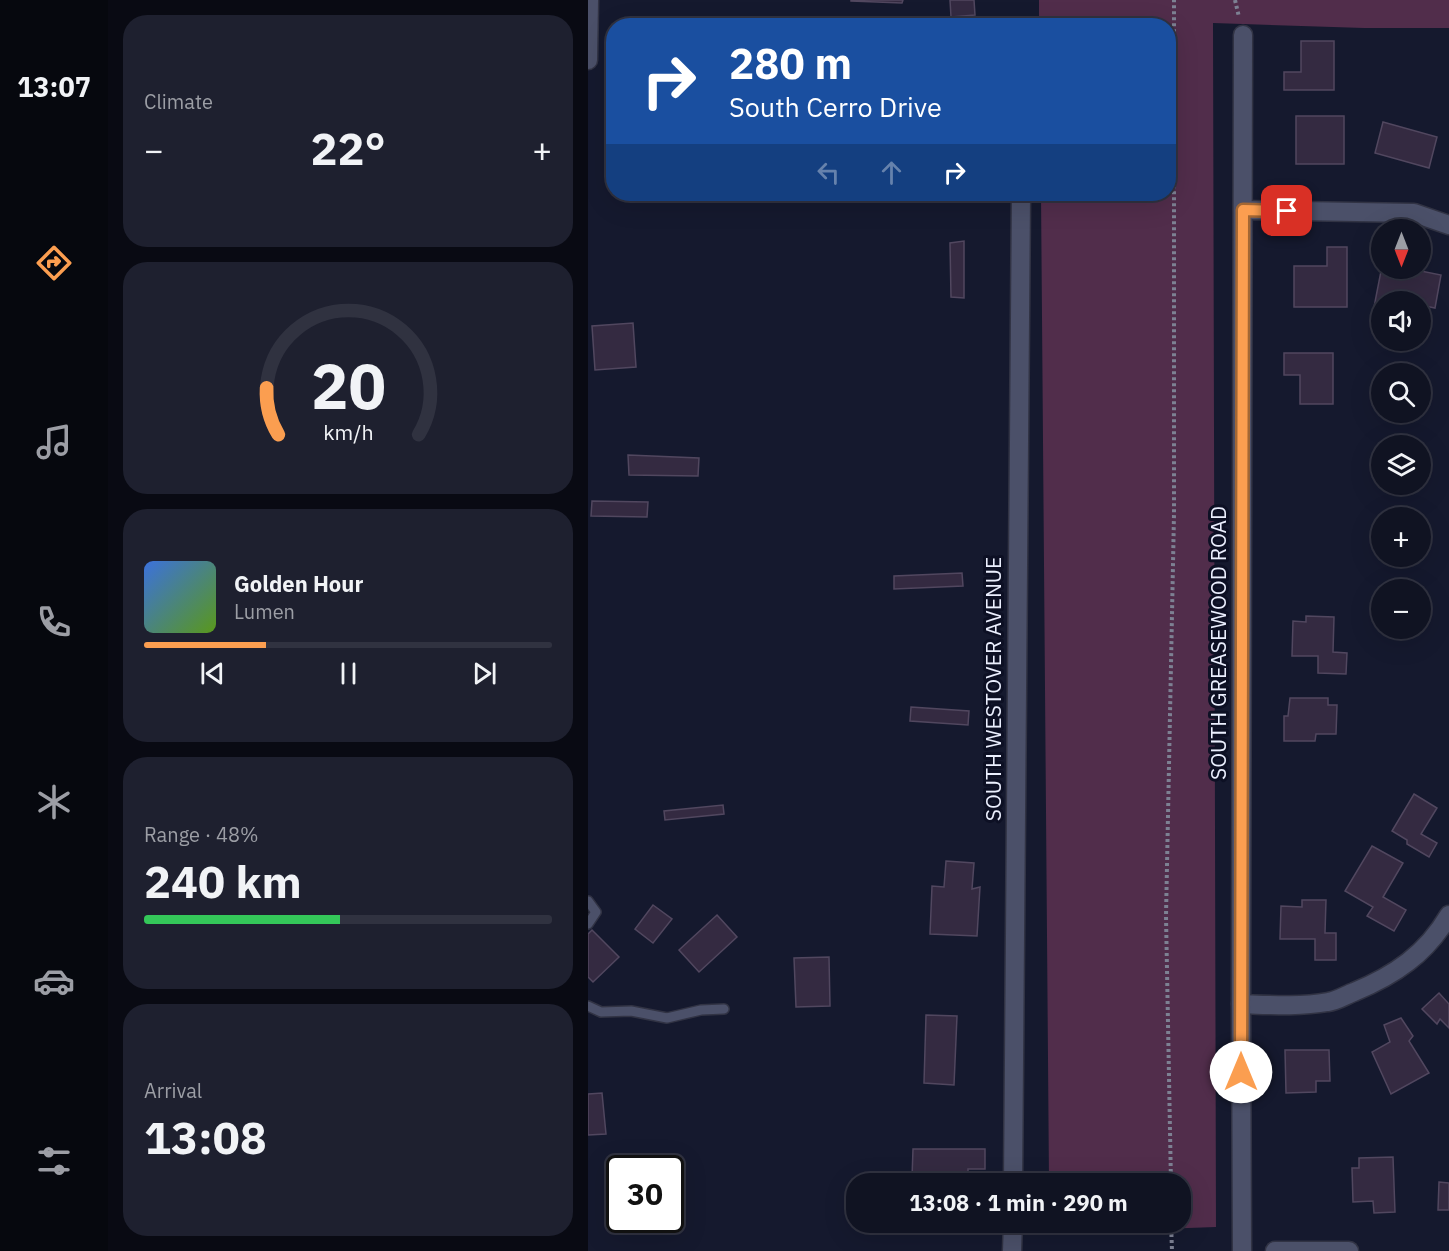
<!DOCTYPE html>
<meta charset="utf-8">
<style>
:root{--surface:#101322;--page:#1e202f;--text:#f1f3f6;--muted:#9c9ea5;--line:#303240;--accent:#fb9e50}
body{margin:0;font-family:"IBM Plex Sans",sans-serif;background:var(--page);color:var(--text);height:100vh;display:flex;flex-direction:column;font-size:22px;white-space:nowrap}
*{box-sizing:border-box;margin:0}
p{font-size:20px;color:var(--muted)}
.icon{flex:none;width:33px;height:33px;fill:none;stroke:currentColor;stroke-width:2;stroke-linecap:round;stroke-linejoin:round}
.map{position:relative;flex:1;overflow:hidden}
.sheet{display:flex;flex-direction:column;gap:15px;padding:15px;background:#090a13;width:480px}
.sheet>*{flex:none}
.top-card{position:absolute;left:18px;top:18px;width:570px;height:183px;border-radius:24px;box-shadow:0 6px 24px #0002,0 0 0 2px var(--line);background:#1a4fa0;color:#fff;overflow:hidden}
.needle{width:39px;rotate:180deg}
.buttons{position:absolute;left:783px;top:219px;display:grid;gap:12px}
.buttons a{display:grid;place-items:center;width:60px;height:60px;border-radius:50%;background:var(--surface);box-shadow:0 6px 24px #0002,0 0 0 2px var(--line);font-size:30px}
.speed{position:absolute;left:18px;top:1155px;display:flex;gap:12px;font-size:30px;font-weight:700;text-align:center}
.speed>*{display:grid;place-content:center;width:78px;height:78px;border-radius:50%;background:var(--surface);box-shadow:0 6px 24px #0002,0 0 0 2px var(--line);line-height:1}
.speed .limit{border:3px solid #111;border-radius:9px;background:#fff;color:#111}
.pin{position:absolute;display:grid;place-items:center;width:51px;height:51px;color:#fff;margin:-26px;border-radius:12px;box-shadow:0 3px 9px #0006}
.me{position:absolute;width:66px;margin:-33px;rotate:0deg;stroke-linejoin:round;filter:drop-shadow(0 0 4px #0008)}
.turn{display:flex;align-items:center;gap:21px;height:126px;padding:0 24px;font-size:27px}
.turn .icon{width:78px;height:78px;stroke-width:2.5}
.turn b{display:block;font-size:42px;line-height:51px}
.lanes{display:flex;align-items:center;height:57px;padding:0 24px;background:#0003;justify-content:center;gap:30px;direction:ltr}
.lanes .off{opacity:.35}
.big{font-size:45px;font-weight:800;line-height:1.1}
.sheet .card{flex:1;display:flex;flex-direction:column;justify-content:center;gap:9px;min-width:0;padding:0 21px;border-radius:24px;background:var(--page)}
.sheet .dial{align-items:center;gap:0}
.dial svg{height:156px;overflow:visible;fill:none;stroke:var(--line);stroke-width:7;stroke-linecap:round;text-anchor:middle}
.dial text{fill:var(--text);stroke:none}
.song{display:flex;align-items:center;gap:18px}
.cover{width:72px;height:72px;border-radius:9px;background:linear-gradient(135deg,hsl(220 70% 55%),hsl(90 70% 35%))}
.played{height:6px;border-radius:3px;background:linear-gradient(90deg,var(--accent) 30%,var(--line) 30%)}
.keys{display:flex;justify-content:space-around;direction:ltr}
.heat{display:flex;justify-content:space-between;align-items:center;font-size:33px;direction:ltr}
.charge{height:9px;border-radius:4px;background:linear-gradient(90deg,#34c759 48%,var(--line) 0)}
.trip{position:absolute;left:258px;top:1173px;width:345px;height:60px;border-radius:24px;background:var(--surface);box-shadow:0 6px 24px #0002,0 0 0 2px var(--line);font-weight:800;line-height:60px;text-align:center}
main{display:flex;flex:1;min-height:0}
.menu{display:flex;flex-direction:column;width:108px;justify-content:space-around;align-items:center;background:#06080e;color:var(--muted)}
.menu .icon{width:42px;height:42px}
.menu .active{color:var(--accent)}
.menu b{font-size:27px;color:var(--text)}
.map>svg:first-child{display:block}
</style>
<main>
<nav class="menu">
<b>13:07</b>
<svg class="icon active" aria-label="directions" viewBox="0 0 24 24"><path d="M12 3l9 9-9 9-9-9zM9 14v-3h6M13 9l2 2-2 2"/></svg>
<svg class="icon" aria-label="music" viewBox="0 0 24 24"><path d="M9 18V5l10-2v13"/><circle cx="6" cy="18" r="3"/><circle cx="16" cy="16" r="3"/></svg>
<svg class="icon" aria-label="phone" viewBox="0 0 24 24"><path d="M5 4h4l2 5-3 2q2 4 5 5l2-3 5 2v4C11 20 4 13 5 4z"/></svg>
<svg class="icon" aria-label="climate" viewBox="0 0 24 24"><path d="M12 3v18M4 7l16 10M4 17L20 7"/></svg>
<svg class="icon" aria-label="car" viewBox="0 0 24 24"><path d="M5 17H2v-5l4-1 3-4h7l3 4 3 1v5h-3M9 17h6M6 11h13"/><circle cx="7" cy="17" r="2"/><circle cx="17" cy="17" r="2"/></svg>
<svg class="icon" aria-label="filters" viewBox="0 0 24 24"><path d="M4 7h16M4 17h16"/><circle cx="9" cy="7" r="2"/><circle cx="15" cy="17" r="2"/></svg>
</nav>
<section class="sheet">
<div class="card"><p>Climate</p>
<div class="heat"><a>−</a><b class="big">22°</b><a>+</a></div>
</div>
<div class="card dial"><svg viewBox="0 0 100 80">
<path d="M14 69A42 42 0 1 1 86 69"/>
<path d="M14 69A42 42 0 0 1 8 45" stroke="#fb9e50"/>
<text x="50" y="56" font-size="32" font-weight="700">20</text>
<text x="50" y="72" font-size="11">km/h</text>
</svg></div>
<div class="card">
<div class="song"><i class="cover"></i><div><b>Golden Hour</b><p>Lumen</p></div></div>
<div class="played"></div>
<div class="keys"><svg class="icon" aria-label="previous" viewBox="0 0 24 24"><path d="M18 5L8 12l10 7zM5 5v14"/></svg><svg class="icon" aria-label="pause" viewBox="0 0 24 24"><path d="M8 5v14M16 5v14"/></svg><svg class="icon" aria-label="next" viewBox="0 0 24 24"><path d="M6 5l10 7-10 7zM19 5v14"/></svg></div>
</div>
<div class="card"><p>Range · 48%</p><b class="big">240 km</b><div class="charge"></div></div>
<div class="card"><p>Arrival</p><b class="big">13:08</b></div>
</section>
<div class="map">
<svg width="861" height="1251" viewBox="0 0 861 1251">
<rect width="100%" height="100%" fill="#15192e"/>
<polygon fill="#512d4b" points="451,0 861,0 861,28 776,28 625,23 628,1227 461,1233 461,1223 592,1222 592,1184 461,1183 453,194 580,194 580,26 451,25"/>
<g fill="#342a41" stroke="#51475f" stroke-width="1.5">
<polygon points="263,0 315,0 314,3 263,1"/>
<polygon points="362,0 386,0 387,15 363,17"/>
<polygon points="713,41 746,41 746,90 696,90 696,72 713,72"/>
<rect x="708" y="116" width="48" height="48"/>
<polygon points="795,122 849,137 841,168 787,153"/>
<polygon points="376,241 376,298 363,297 362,243"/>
<polygon points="739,247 759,247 759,307 706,307 706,266 739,266"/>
<polygon points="794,266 794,268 818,268 853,275 847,308 832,305 832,302 794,302 794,308 786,307"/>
<polygon points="45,323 48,367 7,370 4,326"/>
<polygon points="696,353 745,353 745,404 712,404 712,375 696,375"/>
<polygon points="40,455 111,458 110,476 41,475"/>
<polygon points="4,501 60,502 59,517 3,516"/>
<polygon points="374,573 375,586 306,589 306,576"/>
<polygon points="718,616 746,617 745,652 759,653 758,674 730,673 730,656 704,656 705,621 718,622"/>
<polygon points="702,698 740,698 740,705 749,705 748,734 728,734 727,741 696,741 696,716 700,716"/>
<polygon points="323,707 381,711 380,725 322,721"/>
<polygon points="826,794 849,808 833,834 849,843 841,857 819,844 819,840 804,831"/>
<polygon points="135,805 136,814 77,820 76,811"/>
<polygon points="784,846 815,863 795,897 818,910 806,931 779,916 785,907 757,891"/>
<polygon points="358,861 386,863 384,889 392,887 389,936 342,934 344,886 356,887"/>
<polygon points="714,900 738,900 737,933 748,933 748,960 727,960 727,939 692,939 693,906 714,907"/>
<polygon points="65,905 84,919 65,943 47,929"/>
<polygon points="129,915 149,937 111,972 91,950"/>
<polygon points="4,930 31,957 5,982 0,977 0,934"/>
<polygon points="241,957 242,1006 208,1007 206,958"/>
<polygon points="851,993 861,1004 861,1028 852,1019 849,1024 834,1009"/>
<polygon points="338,1015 369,1016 366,1085 336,1083"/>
<polygon points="813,1018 825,1036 821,1041 841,1073 803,1094 784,1052 802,1042 796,1025"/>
<polygon points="697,1050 741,1050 742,1081 728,1081 728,1092 698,1093"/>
<polygon points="14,1093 18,1134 0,1135 0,1094"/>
<polygon points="325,1149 397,1149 397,1169 380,1169 380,1179 324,1178"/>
<polygon points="805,1157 807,1212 786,1213 785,1201 765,1202 764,1168 771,1168 771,1158"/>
<polygon points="851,1182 861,1183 861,1210 850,1210"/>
</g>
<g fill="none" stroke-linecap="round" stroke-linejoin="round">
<g stroke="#313344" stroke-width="12">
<g id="lane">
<polyline points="0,901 8,912 0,924"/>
<polyline points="0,1006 13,1012 43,1011 79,1018 113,1010 136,1009"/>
</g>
</g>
<g stroke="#313344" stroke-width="21">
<g id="street">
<polyline points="0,60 1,0"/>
<polyline points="655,210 826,213 861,225"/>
<path d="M653 1004C682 1005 711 1007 740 1002 749 1001 758 995 766 992 807 975 838 954 861 915"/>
<polyline points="425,1184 433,195"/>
<polyline points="424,1251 425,1222"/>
<polyline points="654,1251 653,1004 655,35"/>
<polyline points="687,1251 761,1251"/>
</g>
</g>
<g stroke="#7d8193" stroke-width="4" stroke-dasharray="3 3" stroke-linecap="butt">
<polyline points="647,0 651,17"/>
<polyline points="583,1184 578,916 586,514 586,0"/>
<polyline points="583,1222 584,1251"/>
</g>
<use href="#lane" stroke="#4b5069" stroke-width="9"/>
<use href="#street" stroke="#4b5069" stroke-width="18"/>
</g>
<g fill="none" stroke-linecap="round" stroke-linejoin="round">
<g stroke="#a36734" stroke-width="15">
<polyline id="route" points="653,1072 655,210 699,211"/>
</g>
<use href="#route" stroke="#fb9e50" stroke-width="10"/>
</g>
<g text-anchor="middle" stroke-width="6" stroke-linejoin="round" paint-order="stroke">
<g font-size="21" fill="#ebeffe" stroke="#0d1024">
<text transform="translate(631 643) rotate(-90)" y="7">SOUTH GREASEWOOD ROAD</text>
<text transform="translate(406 689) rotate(-90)" y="7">SOUTH WESTOVER AVENUE</text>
</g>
</g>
</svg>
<div class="buttons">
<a><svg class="needle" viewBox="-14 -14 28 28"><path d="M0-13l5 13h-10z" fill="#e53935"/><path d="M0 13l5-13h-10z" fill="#9c9ea5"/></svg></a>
<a><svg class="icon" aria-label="sound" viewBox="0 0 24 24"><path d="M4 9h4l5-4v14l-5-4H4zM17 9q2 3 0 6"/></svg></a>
<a><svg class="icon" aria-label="search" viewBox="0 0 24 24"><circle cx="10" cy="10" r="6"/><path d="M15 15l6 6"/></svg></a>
<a><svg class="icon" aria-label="layers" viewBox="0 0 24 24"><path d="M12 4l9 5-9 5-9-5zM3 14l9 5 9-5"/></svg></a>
<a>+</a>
<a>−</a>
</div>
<div class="speed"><div class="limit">30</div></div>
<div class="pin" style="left:699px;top:211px;background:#d93025"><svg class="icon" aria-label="arrive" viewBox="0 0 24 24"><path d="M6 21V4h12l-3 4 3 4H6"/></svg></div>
<svg class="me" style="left:653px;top:1072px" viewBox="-20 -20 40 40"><circle r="19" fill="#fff"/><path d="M0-13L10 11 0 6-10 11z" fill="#fb9e50"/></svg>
<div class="trip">13:08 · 1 min · 290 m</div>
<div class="top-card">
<div class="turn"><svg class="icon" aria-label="right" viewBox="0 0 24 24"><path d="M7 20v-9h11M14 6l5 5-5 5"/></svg><div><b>280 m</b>South Cerro Drive</div></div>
<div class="lanes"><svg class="icon off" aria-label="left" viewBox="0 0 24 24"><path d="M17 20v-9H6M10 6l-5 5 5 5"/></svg><svg class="icon off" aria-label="ahead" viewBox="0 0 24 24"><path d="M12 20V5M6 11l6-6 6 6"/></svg><svg class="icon" aria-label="right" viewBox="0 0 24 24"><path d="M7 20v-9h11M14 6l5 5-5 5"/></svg></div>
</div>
</div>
</main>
